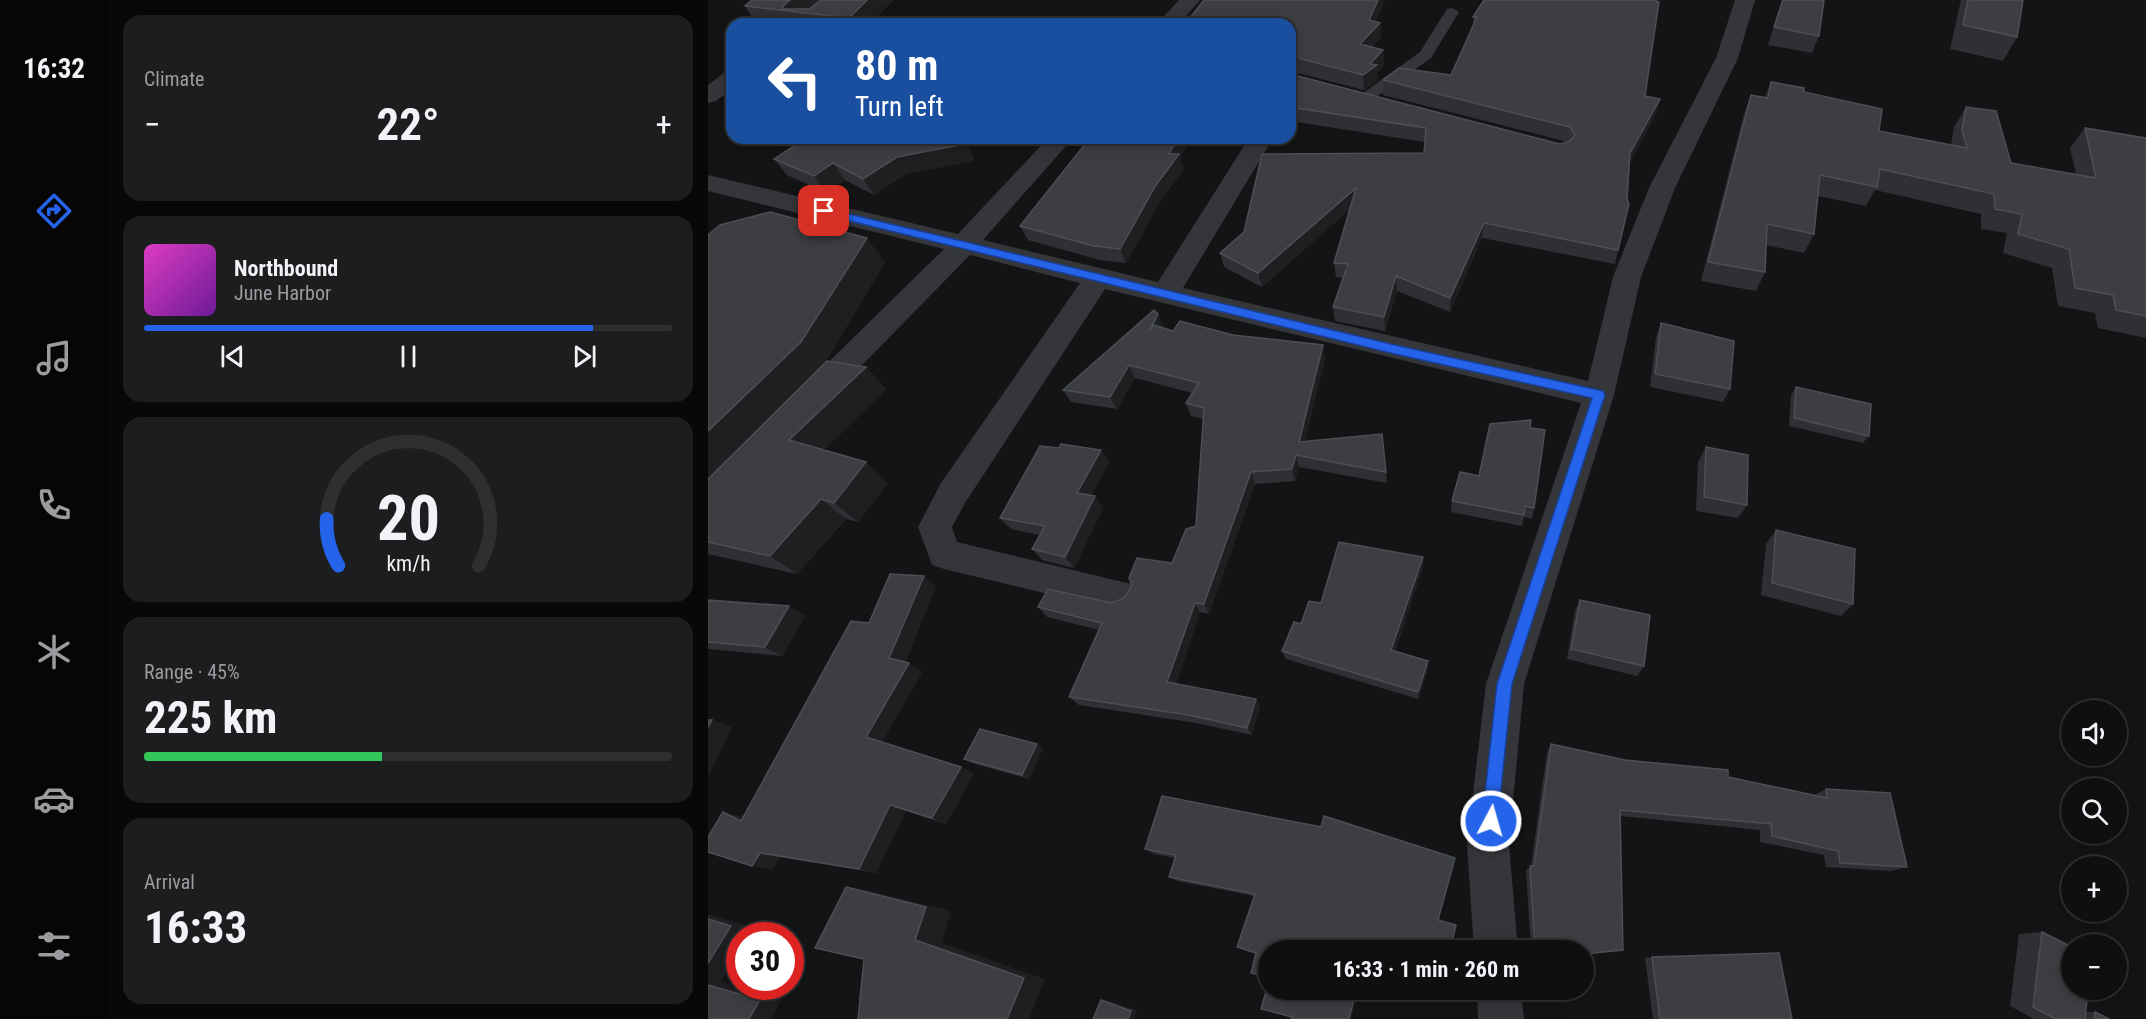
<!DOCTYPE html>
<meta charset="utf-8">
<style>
:root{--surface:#0e0f10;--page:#1c1d1e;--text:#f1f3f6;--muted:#9b9c9f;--line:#2e2f30;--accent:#2563eb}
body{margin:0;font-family:"Roboto Condensed",sans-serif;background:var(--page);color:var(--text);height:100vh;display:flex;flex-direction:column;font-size:22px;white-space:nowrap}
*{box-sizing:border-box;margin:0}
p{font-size:20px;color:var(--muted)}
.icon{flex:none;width:33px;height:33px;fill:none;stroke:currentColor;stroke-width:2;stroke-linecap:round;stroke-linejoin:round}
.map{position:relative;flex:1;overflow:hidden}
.side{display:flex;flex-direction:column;gap:15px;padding:15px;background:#080809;width:600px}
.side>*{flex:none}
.banner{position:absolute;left:18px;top:18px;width:570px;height:126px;border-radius:18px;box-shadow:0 3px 15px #0003,0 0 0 2px var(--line);background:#1a4fa0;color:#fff;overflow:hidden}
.tools{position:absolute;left:1353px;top:700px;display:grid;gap:12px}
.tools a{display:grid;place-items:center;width:66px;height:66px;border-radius:50%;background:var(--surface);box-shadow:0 3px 15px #0003,0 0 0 2px var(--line);font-size:30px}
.speed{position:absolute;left:18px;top:922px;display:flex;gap:12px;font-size:30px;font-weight:700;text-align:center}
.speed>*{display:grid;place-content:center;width:78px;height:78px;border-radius:50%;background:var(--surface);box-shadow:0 3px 15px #0003,0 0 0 2px var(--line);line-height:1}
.speed .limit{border:9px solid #d22;background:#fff;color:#111}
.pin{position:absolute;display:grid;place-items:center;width:51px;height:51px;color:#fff;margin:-26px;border-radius:12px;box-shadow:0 3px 9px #0006}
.me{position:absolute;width:66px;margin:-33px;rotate:6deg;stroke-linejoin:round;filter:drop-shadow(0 0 4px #0008)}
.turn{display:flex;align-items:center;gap:21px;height:126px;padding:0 30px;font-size:27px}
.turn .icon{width:78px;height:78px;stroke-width:2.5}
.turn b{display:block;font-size:42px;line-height:51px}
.big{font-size:45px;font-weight:700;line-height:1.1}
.side .tile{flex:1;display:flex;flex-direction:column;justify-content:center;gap:9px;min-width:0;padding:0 21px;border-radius:18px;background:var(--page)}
.side .dial{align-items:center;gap:0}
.dial svg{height:156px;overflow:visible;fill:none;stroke:var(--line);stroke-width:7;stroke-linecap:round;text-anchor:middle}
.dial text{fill:var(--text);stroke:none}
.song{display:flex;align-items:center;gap:18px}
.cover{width:72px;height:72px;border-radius:9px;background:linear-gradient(135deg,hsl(310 70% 55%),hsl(280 70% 35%))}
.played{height:6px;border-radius:3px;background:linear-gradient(90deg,var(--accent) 85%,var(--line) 85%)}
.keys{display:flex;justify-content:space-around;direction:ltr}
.heat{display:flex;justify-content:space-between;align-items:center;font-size:33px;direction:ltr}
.charge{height:9px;border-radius:4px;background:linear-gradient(90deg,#34c759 45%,var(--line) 0)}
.trip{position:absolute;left:550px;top:940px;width:336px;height:60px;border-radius:30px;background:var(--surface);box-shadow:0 3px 15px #0003,0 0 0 2px var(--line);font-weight:700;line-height:60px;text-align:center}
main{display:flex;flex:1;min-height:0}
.tabs{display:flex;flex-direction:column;width:108px;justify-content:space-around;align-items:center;background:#060606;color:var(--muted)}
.tabs .icon{width:42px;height:42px}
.tabs .selected{color:var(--accent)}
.tabs b{font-size:27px;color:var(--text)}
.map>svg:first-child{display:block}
</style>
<main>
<nav class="tabs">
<b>16:32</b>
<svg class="icon selected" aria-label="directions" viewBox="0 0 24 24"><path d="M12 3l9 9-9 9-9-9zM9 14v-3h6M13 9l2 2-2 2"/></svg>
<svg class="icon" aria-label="music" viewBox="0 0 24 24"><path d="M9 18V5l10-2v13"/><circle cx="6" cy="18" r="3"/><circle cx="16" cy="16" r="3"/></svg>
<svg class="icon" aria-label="phone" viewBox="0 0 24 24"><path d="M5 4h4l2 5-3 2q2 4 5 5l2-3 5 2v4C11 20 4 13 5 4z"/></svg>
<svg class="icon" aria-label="climate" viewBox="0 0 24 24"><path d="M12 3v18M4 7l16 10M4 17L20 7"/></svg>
<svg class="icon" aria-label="car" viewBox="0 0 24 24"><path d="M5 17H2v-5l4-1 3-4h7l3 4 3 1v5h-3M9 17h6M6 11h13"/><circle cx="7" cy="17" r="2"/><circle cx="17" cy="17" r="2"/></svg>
<svg class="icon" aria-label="filters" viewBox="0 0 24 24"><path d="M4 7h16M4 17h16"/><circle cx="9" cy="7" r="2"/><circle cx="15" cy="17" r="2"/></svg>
</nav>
<section class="side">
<div class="tile"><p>Climate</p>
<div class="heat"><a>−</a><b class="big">22°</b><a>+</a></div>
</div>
<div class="tile">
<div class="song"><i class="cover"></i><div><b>Northbound</b><p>June Harbor</p></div></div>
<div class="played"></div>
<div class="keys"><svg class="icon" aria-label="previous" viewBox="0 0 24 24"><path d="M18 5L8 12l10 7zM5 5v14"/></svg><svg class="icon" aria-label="pause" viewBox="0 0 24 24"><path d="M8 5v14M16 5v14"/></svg><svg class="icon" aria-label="next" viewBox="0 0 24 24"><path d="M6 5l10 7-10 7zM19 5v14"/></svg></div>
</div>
<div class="tile dial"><svg viewBox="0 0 100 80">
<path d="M14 69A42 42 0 1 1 86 69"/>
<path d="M14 69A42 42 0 0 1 8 45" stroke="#2563eb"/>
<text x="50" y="56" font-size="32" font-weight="700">20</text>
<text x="50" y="72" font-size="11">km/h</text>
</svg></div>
<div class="tile"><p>Range · 45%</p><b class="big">225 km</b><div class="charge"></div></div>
<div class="tile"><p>Arrival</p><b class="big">16:33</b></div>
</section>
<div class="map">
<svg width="1438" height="1019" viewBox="0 0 1438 1019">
<rect width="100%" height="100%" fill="#131415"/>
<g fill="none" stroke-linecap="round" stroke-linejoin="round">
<polygon fill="#34363a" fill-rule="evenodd" points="744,8 751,12 723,58 664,100 654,100 651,97 654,94 712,52 739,9"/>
<g fill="#34363a" fill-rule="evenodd">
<polygon points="471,0 492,0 471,24 449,24"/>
<polygon points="1027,0 1047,0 1030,58 967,188 933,277 906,395 816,684 801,844 810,951 766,951 759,844 778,684 873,403 397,289 257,503 244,527 249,542 423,584 429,595 423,606 411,611 236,569 224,565 210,527 233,483 372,283 262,255 118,402 107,406 96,402 92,394 96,386 236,249 0,191 0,175 250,234 340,138 365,138 275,240 450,282 541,138 565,138 475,288 880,381 905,277 941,188 1008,58"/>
<polygon points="24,71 24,89 8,101 0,103 0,85 16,73"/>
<polygon points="769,990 813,990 816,1019 770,1019"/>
</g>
</g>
<g fill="#2f3033">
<polygon points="113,0 185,0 161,24 60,24 48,23 37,6"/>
<polygon points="496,0 677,0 667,22 672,23 673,38 664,47 675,50 676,65 669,72 670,80 656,90 582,71 582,24"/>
<polygon points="776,0 937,96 952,99 948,114 922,162 919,199 921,204 907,264 774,238 742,312 689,291 677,331 627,321 625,307 635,278 628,277 626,263 642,209 554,287 516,267 512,253 716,153 717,142 582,121 582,74 852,144 860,142 675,95 675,80 743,75 765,26 765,17"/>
<polygon points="1074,0 1116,0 1111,36 1104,53 1060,45"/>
<polygon points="1253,0 1315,0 1309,37 1295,61 1242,49"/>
<polygon points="1063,82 1096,92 1171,131 1243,145 1246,127 1258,107 1303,163 1368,174 1362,148 1377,128 1438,138 1438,338 1390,328 1387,313 1350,306 1344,268 1295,253 1299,233 1273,229 1273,214 1167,190 1158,206 1110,196 1106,234 1096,253 1058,245 1057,272 1048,291 993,281 1036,114 1043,95 1057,97"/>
<polygon points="382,138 483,138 472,158 476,169 453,200 418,263 392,260 320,240 312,226"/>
<polygon points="266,157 266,161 199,173 166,195 137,180 119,193 79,175 66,159"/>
<polygon points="177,262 116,364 158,367 178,389 116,450 180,483 150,522 138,519 89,574 0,554 0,479"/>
<polygon points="450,314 455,328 465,331 525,335 617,358 597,441 678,472 679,483 591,467 587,481 547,484 501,614 492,612 468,684 548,699 552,707 544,735 488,723 371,705 361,697 391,630 339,617 330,607 404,603 416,598 464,563 488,526 495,419 483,416 478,403 484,393 427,378 409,409 363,402 355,390"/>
<polygon points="953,323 1022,389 1015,402 942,387 948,337"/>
<polygon points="1088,387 1161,436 1155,443 1081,426 1083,395"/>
<polygon points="822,428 826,508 824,519 816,517 814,526 743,512 744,501"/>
<polygon points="998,447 1039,505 1030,518 988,511 990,462"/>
<polygon points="393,450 401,462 383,495 395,508 366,568 334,560 324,549 332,535 303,529 292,518"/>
<polygon points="1068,530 1145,604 1133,616 1053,595 1058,544"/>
<polygon points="715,557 715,567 687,651 720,669 710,699 578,659 574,651 593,624 613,603"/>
<polygon points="228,586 197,662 214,672 174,742 253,767 266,773 238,824 198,811 168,873 72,857 64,870 36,817 161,623"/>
<polygon points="0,600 81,606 97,616 74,656 0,649"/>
<polygon points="872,600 936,666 929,676 859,659 867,611"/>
<polygon points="843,744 917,760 1020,777 1106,795 1118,789 1199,867 1183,871 1118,867 1116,855 1052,842 1052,830 912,816 915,950 876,955 876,951 823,951 818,870 823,866 839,752"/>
<polygon points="335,748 321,779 264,763 256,759"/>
<polygon points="437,849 747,858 548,953 546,896 470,881 461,877 467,858 446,854"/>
<polygon points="1334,932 1378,1012 1387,1012 1401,1019 1326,1019 1302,1006 1311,934"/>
<polygon points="944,957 1084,1019 945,1019 937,958"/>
</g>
<g fill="#1e1f21">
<polygon points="82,0 112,0 97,13 75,9 75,6"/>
<polygon points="159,0 185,0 161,24 145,24 141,18"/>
<polygon points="670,0 677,0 662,34 672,23 673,38 653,59 652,44 661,20"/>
<polygon points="675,50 676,65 669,72 670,80 656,90 655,75 662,64"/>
<polygon points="952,99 948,114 919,167 922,153"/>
<polygon points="470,138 483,138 472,158 476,169 453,200 418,263 412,249"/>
<polygon points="257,141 266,157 266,161 199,173 166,195 155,179 189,157"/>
<polygon points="125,163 137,180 119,193 106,176"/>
<polygon points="648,188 649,203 554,287 550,273"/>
<polygon points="776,223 774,238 742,312 742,298"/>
<polygon points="159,238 177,262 115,365 0,479 0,431"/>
<polygon points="688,276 689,291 677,331 676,317"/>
<polygon points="450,314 456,327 448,343 442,330"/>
<polygon points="615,345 617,358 594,454 591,442"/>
<polygon points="421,365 427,378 409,409 402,397"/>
<polygon points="158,367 178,389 105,461 81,440"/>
<polygon points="393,450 401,462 377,505 369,493"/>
<polygon points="588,455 591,467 587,481 584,469"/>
<polygon points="158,462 180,483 150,522 126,503"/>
<polygon points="543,472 547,484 501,614 496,604"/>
<polygon points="387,496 395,508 366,568 357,557"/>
<polygon points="113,499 138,519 89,574 62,556"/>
<polygon points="715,557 715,567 684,658 683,650"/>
<polygon points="216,576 228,586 195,667 181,658"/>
<polygon points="487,603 492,612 466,690 459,682"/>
<polygon points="81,606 97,616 74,656 57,647"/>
<polygon points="720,661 720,669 710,699 710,692"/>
<polygon points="201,663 214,672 173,744 158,737"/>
<polygon points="548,699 552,707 544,735 539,728"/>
<polygon points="4,720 24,727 0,778 0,727"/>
<polygon points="329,744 335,748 321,779 314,775"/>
<polygon points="253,767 266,773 238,824 224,818"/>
<polygon points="182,805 198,811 168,873 151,869"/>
<polygon points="15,812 36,817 33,821"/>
<polygon points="52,853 72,857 64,870 44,866"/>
<polygon points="138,887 167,892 243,911 234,943 337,979 321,1019 299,1019 207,940"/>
<polygon points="0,914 45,928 40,936 32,936 32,951 13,982 74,999 63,1019 41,1019 0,985"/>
<polygon points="648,990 651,990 643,1019 641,1019"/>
<polygon points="393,1000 399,1000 429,1010 426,1019 420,1019"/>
</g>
<g fill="#3c3e41" stroke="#4c4f53" stroke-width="1.5">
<polygon points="44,0 82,0 75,6 75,9 101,9 113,0 159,0 141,18 37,6"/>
<polygon points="496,0 670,0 661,20 672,23 652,44 675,50 662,64 669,65 655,75 582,56 582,24 477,24"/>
<polygon points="776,0 946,0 951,2 937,96 952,99 922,153 919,199 921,204 910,250 776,223 742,298 688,276 676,317 625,307 640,264 626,263 648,188 550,273 512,253 536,232 554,154 716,153 718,128 582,107 582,74 852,144 862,141 867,135 862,127 675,80 691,68 743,75 769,17 765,17"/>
<polygon points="1075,0 1116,0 1111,36 1066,27"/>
<polygon points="1260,0 1315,0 1309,37 1255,25"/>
<polygon points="1063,82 1096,88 1096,92 1174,109 1171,131 1259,148 1254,130 1258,107 1288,111 1303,163 1388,178 1377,128 1438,138 1438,316 1408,310 1405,295 1367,288 1361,249 1310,234 1314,214 1287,209 1286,194 1172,169 1169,187 1112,175 1106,234 1059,224 1057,272 1000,262 1043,95 1060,98"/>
<polygon points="98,138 242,138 257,141 257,144 189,157 155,179 125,163 106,176 66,159"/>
<polygon points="382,138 470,138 461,154 471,154 448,185 412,249 386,246 312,226"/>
<polygon points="62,212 159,238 93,342 0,431 0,235 12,225"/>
<polygon points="446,310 450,314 442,330 446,325 465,331 472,321 525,335 615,345 591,442 674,434 678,472 588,455 584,469 543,472 496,604 487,603 459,682 548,699 539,728 481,715 361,697 394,623 330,607 340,589 404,603 416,598 424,586 421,578 429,558 464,563 478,529 488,526 496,408 478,403 491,383 421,365 402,397 355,390"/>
<polygon points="953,323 1026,341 1022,389 947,374"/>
<polygon points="119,361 158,367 81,440 158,462 126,503 113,499 62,556 0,542 0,479"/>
<polygon points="1088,387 1163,404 1161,436 1086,418"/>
<polygon points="823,420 822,428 837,430 826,508 817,506 816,515 744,501 752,472 771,476 782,424"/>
<polygon points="353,444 393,450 369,493 387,496 357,557 324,549 337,526 292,518 332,446 351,448"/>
<polygon points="998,447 1040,455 1039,505 996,497"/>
<polygon points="1068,530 1147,549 1145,604 1064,583"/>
<polygon points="631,542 715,557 683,650 720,661 710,692 574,651 586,622 593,624 601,601 613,603"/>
<polygon points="182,574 216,576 181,658 201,663 158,737 253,767 224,818 182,805 151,869 52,853 44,866 0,852 0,837 15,812 33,821 143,621 161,623"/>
<polygon points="0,600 81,606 57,647 0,642"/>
<polygon points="872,600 942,615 936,666 863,649"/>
<polygon points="0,720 4,720 0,727"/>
<polygon points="272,729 329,744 314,775 256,759"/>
<polygon points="843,744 917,760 1020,770 1020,777 1119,798 1118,789 1182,793 1199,867 1132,863 1130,851 1064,836 1063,824 912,810 915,950 876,954 876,951 827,951 822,866 826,866"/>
<polygon points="454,796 613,827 616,816 747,858 730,920 748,925 742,951 561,951 561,977 543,973 548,953 529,947 547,894 461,877 468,855 437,849"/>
<polygon points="138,887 218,907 207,940 316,978 299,1019 150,1019 156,959 107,948"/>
<polygon points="0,919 23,926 0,963"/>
<polygon points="1334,932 1364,947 1364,990 1380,990 1377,1019 1348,1019 1325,1007"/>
<polygon points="1071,953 1084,1019 952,1019 944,957"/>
<polygon points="561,981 561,990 648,990 641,1019 583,1019 584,1017 553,1009"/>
<polygon points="0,985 52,1000 41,1019 0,1019"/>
<polygon points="393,1000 423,1011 420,1019 385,1019"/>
<polygon points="1387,1012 1401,1019 1386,1019"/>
</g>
<polygon fill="#2563eb" stroke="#184099" stroke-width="1.5" points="116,208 687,345 895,391 897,395 804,684 789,827 783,830 777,827 774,821 789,684 884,398 687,354 113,214 111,211"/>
</svg>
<div class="tools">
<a><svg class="icon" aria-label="sound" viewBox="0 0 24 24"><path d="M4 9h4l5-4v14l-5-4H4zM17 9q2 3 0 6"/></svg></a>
<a><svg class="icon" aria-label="search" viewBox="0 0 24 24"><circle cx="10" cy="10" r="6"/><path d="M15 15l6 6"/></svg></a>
<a>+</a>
<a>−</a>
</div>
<div class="speed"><div class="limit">30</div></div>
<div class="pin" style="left:116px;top:211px;background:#d93025"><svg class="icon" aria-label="arrive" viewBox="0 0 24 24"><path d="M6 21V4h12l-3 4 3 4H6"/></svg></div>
<svg class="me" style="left:783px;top:821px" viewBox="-20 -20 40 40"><circle r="17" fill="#2563eb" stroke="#fff" stroke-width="3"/><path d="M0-11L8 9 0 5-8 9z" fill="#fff"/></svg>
<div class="trip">16:33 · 1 min · 260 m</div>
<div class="banner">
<div class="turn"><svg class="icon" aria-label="left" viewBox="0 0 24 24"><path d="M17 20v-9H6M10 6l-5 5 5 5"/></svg><div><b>80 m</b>Turn left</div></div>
</div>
</div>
</main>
